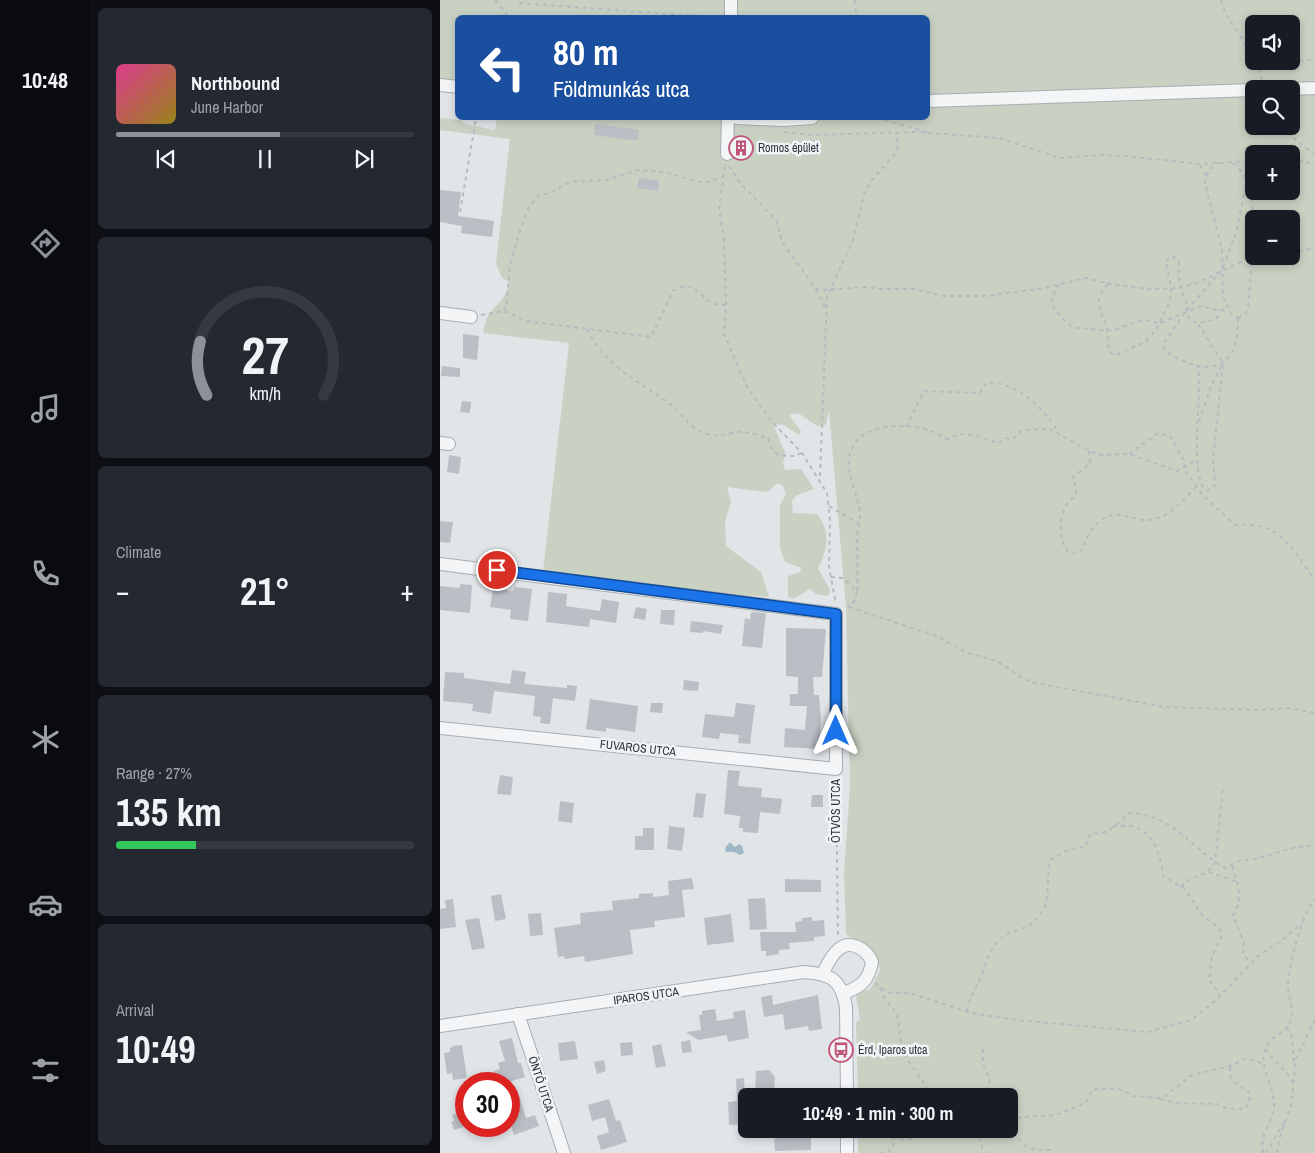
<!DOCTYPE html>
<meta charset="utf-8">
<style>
:root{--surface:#171b24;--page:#242831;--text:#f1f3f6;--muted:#9ea1a6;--line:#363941;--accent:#8c9099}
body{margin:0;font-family:"Archivo Narrow",sans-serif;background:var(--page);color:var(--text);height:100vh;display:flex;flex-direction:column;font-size:19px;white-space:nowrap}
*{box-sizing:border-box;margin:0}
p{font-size:16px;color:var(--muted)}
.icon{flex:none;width:28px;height:28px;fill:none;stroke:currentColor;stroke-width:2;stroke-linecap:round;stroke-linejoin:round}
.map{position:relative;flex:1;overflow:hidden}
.details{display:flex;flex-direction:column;gap:8px;padding:8px;background:#0d0f14;width:350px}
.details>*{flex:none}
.banner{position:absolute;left:15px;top:15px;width:475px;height:105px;border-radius:8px;box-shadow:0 2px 8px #0003;background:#1a4fa0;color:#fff;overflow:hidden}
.fabs{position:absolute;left:805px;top:15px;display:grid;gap:10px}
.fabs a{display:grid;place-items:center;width:55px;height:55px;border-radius:8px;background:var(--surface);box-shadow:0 2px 8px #0003;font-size:25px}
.speed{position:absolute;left:15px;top:1072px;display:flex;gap:10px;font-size:25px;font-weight:700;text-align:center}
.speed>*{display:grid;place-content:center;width:65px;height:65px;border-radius:50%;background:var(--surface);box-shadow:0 2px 8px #0003;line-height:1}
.speed .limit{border:8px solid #d22;background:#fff;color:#111}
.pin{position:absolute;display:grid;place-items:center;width:42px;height:42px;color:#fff;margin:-21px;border:2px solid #fff;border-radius:50%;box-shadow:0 1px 5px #0007}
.me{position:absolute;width:55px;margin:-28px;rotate:0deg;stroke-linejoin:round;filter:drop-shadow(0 0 4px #0008)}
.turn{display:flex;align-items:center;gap:18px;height:105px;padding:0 15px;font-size:22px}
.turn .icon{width:65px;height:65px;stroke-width:2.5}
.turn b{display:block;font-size:35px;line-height:42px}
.big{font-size:38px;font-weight:800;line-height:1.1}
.details .tile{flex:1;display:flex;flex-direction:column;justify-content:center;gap:8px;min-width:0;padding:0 18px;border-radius:8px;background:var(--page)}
.details .dial{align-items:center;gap:0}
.dial svg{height:130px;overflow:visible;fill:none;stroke:var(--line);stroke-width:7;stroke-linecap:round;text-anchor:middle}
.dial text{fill:var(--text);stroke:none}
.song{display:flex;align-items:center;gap:15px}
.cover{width:60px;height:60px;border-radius:8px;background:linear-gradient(135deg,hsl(330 70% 55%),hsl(50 70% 35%))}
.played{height:5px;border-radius:2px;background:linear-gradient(90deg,var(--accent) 55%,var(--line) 55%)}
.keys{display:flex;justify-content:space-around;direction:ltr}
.heat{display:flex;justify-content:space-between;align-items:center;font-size:28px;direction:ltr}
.charge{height:8px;border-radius:4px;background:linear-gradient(90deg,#34c759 27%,var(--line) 0)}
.trip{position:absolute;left:298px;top:1088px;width:280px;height:50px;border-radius:8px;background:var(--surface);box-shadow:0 2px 8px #0003;font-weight:800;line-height:50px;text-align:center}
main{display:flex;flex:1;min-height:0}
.menu{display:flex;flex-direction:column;width:90px;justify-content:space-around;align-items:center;background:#090b0e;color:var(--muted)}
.menu .icon{width:35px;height:35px}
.menu .current{color:var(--accent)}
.menu b{font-size:22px;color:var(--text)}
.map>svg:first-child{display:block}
</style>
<main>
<nav class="menu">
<b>10:48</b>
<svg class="icon current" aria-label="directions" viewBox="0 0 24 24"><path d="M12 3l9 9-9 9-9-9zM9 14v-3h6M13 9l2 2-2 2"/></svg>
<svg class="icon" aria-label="music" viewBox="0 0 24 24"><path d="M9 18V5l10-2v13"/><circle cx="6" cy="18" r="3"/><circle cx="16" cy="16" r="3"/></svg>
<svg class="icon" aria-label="phone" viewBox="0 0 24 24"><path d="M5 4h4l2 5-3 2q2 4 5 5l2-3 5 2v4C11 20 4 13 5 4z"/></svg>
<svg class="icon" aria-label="climate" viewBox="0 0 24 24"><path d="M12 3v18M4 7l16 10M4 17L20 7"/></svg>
<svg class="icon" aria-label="car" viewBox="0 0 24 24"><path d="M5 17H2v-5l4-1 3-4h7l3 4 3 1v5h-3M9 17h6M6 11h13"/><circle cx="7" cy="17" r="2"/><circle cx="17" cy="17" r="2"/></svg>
<svg class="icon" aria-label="filters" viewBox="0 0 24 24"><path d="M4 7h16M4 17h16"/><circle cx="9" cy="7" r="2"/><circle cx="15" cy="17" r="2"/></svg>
</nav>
<section class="details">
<div class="tile">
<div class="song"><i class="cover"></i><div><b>Northbound</b><p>June Harbor</p></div></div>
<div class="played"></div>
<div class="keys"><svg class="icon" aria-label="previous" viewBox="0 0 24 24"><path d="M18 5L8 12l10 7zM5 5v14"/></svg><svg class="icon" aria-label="pause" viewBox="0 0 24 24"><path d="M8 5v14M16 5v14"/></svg><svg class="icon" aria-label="next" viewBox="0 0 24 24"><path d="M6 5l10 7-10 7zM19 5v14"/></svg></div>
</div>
<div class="tile dial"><svg viewBox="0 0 100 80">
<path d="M14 69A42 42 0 1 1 86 69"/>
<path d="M14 69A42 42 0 0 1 10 36" stroke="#8c9099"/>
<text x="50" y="56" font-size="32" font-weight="700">27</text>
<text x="50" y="72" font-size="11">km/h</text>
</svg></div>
<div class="tile"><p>Climate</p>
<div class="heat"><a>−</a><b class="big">21°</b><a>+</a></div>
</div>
<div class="tile"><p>Range · 27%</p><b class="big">135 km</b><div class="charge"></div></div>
<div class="tile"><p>Arrival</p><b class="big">10:49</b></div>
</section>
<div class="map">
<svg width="875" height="1153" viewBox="0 0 875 1153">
<rect width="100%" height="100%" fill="#e1e5e8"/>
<path fill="#c9d1c3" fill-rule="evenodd" d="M0 0H875V1153H418V1129H569V1096H418L416 1023 420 1019 416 995 418 991 430 990 440 970 437 957 426 947 406 934 404 873 410 786 406 608 389 410 386 425 377 426 358 413 349 415 361 431 359 435 344 425 333 424 346 455 343 461 345 470 361 469 374 489 357 495 352 501 353 513 377 514C391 532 388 549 378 568L390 590 388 596 376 594 370 589 353 599 348 597V576L360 572 361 568 345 562 340 548V505L346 494 343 486 338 483 327 492 287 487 291 502 285 521 286 546 321 572 329 597 252 591 103 571 129 343 43 333C45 326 45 319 50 313 59 301 65 300 69 282L62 278 56 264 70 139 0 130V118L21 120 25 124 55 130 57 118H488V18H18L17 87H0ZM814 24H851V61H814ZM814 89H851V126H814ZM814 154H851V191H814ZM814 219H851V256H814Z"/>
<polygon fill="#a0b8c5" points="290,842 295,847 299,844 302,846 304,853 300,855 294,852 286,852 285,848"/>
<g fill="#b9bfc5">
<polygon points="155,124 199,130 198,141 154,135"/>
<polygon points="199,178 219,181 218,191 197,188"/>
<polygon points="0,190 21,192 18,216 54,221 52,237 21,233 22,226 0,222"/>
<polygon points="23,334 39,336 37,360 23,358"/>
<polygon points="2,366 20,368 20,377 1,376"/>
<polygon points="22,401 31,402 30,413 20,412"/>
<polygon points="9,455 21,457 19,474 7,472"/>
<polygon points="0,521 13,522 10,543 0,542"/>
<polygon points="20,584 32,585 30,613 0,610 0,586 20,588"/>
<polygon points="74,587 92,589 88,621 70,619 71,610 50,607 53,588 73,591"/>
<polygon points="108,592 127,594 126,606 160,611 162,599 179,602 176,623 150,619 149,627 106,622"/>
<polygon points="196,607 207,609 205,620 193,618"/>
<polygon points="221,610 235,610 234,625 220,624"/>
<polygon points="311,612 326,613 322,648 302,646 305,618 310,620"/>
<polygon points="251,621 283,625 281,634 263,631 263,633 250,632"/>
<polygon points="346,628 386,629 382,677 373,677 374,695 379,695 381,720 379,749 344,747 345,728 365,730 367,706 350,706 350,694 358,694 358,677 346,676"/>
<polygon points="72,670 86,672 84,684 127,688 127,685 137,686 135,701 113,698 110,724 100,723 101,717 93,716 95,696 54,691 51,714 32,711 33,704 3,701 5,672 24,673 24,678 70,684"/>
<polygon points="244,680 259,682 258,691 243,690"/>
<polygon points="150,699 198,706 195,732 166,728 166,732 146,729"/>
<polygon points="211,703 223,703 222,713 210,712"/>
<polygon points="296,703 315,705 310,744 298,743 299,735 280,733 279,739 262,737 265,714 294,717"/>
<polygon points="288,770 300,771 298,786 322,788 321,797 342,799 340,814 320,812 318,833 303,832 303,828 299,828 300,816 284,814"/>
<polygon points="60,775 73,777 71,795 57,794"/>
<polygon points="256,793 266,794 263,818 253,817"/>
<polygon points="372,795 383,795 383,807 371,807"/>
<polygon points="120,801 134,803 132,823 118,821"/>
<polygon points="229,826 245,828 242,851 227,849"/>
<polygon points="203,828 214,828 214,850 195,850 195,836 203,836"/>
<polygon points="252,878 254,889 242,890 245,917 214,921 215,927 190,930 193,954 145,962 144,956 125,959 124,956 118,957 114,928 141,924 140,913 173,910 172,901 199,898 199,894 213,893 213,897 229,895 228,881"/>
<polygon points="345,879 381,880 381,892 345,892"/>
<polygon points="61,894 66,919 55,921 51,896"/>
<polygon points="325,898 327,929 310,930 308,899"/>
<polygon points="13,899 16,927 0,929 0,909 6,908 5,900"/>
<polygon points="101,913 103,935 90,936 88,914"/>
<polygon points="291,914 294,942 267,945 264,918"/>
<polygon points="372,917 372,921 384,920 385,936 374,937 374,941 349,943 350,949 339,950 339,954 326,956 326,951 321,951 320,932 356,932 355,922 362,921 362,918"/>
<polygon points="39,918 45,948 32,950 25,920"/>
<polygon points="332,995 333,1005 378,995 382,1029 369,1031 368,1026 345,1030 343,1014 324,1017 321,997"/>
<polygon points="275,1009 277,1021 294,1018 293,1012 305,1010 309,1038 288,1042 287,1035 258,1040 246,1032 261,1030 259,1015 262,1015 262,1011"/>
<polygon points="72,1038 78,1063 81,1063 85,1077 69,1082 70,1084 39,1084 56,1076 54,1071 60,1069 58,1063 65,1061 59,1041"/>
<polygon points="250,1040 252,1052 242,1053 241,1042"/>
<polygon points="135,1041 138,1059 120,1061 118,1043"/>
<polygon points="192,1042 193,1055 181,1056 180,1043"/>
<polygon points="221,1044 226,1066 216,1068 212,1046"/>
<polygon points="22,1045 27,1078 13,1080 12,1073 7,1074 4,1053 10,1052 10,1048 13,1046"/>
<polygon points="164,1060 166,1071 157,1074 154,1062"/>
<polygon points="329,1070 335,1077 334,1091 315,1092 316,1071"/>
<polygon points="304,1078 306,1124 289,1125 288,1102 297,1101 296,1079"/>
<polygon points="79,1095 86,1118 95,1115 99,1126 74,1135 69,1119 69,1099"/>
<polygon points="169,1099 176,1121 180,1120 187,1142 161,1150 157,1136 169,1132 165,1117 152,1121 148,1105"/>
<polygon points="26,1107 26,1126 14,1130 11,1122 14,1121 12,1115 17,1113 16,1110"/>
<polygon points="371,1129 371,1150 335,1151 334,1130"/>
</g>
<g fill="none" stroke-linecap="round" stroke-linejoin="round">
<g stroke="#a7adb2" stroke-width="14">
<g id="minor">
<polyline points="291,18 291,0"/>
<polyline points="0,85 18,87"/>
<polyline points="851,89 875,88"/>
<polyline points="488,101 814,90"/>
<polyline points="297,118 343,120 372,118"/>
<polyline points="287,154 288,118"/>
<polyline points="0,313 31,317"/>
<polyline points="0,443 9,444"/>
<polyline points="0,564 396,614 396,769 0,728"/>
<path d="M383 973C387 965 391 955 399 949 411 939 427 950 432 962 429 980 421 987 404 993"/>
<polyline points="78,1014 124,1153"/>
<path d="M0 1026 364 972C391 974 401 979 406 1007L407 1096"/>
<polyline points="407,1129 407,1153"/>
</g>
</g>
<g stroke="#b7bbc0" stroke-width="2" stroke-dasharray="4 4" stroke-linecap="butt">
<polyline points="55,0 70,18"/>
<polyline points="415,0 416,18"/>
<polyline points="781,0 786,14 814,58"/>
<polyline points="79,3 271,17"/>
<polyline points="816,61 824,85"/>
<polyline points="820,68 827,65 875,59"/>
<polyline points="437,118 487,132"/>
<polyline points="843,126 847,133 875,155"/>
<polyline points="344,132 370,135 475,132 559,138 620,158 661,155 686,156 760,164 814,161"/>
<polyline points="851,159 875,164"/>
<path d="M793 163C811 176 811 198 814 219"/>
<polyline points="760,165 766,176 765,184 782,249 783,297 792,315 798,318"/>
<polyline points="285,166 279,208 284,239 286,305 284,334 307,387 333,423 362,453 387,493 390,521 389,567 396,604"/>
<polyline points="289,166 301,184 337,221 342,242 376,289 385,290 424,287 442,289 474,289 504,296 544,296 600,289 646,278 675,285 710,289 739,288 757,283 811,257 826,256"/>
<polyline points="766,176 770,169 779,162"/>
<polyline points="20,212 36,118"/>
<polyline points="851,253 875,248"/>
<path d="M668 284C651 302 662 309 667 330 668 338 667 346 671 353L676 355 705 342 716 330 730 301 731 288 726 261 729 257 733 256 739 263C738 279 740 288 746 302 748 308 745 303 746 310 748 328 766 323 777 318L779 311"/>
<path d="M620 285 616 288 611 302C615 311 627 326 637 328 648 328 661 332 673 330 689 327 702 314 718 324L761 306 779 311 788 309"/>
<polyline points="376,289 385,307"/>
<polyline points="64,311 67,302 70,265 80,230 88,209 98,196 112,192 130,182 166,180 198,170 224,172 264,183 283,177"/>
<path d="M41 315 64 311 87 321 211 337 233 291C259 274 259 308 286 305"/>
<path d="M798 318C799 374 766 377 725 351L723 344 746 311 782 270 796 233 807 179 814 166"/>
<polyline points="798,318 806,313 808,307 814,238"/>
<path d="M758 324 783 363 773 460 775 485 772 489 766 490C748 476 763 391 758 366"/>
<path d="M147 329C167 367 196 380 229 403 245 415 246 427 267 434 278 438 287 433 298 432 307 431 319 436 328 438L332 449 338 455 354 456 362 453"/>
<polyline points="759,421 772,384 782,365"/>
<path d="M466 427 484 391 540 393 547 382C578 383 603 407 618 432"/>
<path d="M649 451 650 464 633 477C634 482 637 488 636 492 636 498 630 499 627 504 618 517 618 545 631 554L640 552C649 535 656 513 680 515 688 516 698 520 707 520 728 520 743 500 757 486"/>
<path d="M689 454 718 433 730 436 745 462 744 469 762 494 795 525C841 521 850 547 875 580"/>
<polyline points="380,476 387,297 413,240 424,195 431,181 456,153 458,146 456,133"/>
<polyline points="389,506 419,524"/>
<polyline points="391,577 403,578 417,591 414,601 408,607"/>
<path d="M417 591C418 574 417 558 417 541 417 532 420 523 420 515 419 495 407 479 409 459 413 423 462 422 488 430 496 432 501 437 509 439 527 428 541 439 559 443L565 438 573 439 582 430 610 429 649 451 662 455 689 454 737 471 756 460"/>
<polyline points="409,607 499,637 527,653 557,661 584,679 595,683 725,707 821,710 849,708 875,713"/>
<polyline points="396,779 398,937"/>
<path d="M673 826C679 826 687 825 694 827 715 832 721 857 723 876L744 888 762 915 779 928 782 936 772 956 769 980 780 995"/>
<path d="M792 866C798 884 804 899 793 915L804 943 803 955 811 962"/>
<polyline points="769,872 797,882"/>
<path d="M741 887C754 872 765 880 775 862L783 788"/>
<polyline points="435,983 449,993 470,993 531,1013 577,1020 708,1032 751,1020 775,1001 818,956 845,938 862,923"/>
<polyline points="440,988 444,997 457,1014 463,1053 485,1085 490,1096"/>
<path d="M527 1011C530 995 536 990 541 976 547 963 549 948 560 939 576 926 589 934 604 909 609 899 607 874 610 860L626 851 646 846 648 837 653 833C667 837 679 821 689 813 735 815 750 848 785 868L801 860 816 859 856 847 875 845"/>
<polyline points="847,1027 852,1037 854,1064"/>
<polyline points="543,1049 543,1064 550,1079 546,1096"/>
<path d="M826 1049C833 1063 848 1069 853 1084"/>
<path d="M720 1099C739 1105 755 1103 775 1104 779 1104 782 1107 786 1108 792 1110 800 1108 806 1109L811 1094C800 1082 789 1088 790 1066"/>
<polyline points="569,1118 615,1115 646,1103 652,1090 677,1088 694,1096 719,1098 728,1094 752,1075 790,1066 807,1058 824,1064"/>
<path d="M569 1126C584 1146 584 1151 611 1150"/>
<path d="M430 1129C439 1136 458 1141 470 1139 475 1138 479 1133 483 1129"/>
<polyline points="539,1129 542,1148 545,1153"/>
<polyline points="440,1153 443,1153"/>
<polyline points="448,1153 453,1146 452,1137"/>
<path d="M823 1153C823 1148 822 1142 823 1138 826 1127 834 1118 834 1106 835 1086 817 1068 826 1046 832 1034 848 1034 851 1019 854 1007 848 997 848 985 849 965 862 913 875 899"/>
<polyline points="826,1153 845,1121"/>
<polyline points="837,1153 839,1140 851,1106 856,1059 875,1019"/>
</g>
<use href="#minor" stroke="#f3f5f7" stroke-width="12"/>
</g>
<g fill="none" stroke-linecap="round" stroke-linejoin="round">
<g stroke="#114b97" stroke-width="12">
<polyline id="route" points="57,570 396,614 396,731"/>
</g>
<use href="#route" stroke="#1a73e8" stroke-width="9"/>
</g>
<defs>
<g id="building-ring" transform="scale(1.25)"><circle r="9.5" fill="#f0f4f6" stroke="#c05376" stroke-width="1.5"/><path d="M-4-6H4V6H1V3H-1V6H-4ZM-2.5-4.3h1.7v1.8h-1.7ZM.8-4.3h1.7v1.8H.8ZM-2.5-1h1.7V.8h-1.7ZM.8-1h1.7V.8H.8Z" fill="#c05376"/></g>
<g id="bus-ring" transform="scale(1.25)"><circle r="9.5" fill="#f0f4f6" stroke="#c05376" stroke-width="1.5"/><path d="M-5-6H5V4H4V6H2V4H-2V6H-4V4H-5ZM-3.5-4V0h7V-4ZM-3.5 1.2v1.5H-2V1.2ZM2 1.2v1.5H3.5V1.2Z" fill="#c05376"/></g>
</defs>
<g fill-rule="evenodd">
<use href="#building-ring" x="301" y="148"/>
<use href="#bus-ring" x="401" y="1050"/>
</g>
<g text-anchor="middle" stroke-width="5" stroke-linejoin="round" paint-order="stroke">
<g font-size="12" fill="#2b353e" stroke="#f0f4f6" text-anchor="start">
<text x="318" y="152">Romos épület</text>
<text x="418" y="1054">Érd, Iparos utca</text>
</g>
<g font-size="12" fill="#2b353e" stroke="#f0f4f6">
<text transform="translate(198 748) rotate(6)" y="4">FUVAROS UTCA</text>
<text transform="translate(396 811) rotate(-90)" y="4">ÖTVÖS UTCA</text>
<text transform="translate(206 996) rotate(-8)" y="4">IPAROS UTCA</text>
<text transform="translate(101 1084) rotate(72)" y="4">ÖNTŐ UTCA</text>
</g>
</g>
</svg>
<div class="fabs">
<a><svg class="icon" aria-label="sound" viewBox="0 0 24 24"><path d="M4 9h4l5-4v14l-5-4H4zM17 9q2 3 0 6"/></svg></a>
<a><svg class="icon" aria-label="search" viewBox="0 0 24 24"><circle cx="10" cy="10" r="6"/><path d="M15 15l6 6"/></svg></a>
<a>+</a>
<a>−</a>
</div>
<div class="speed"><div class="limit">30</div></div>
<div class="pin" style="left:57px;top:570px;background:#d93025"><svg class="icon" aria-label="arrive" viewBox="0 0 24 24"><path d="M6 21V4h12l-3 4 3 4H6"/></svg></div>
<svg class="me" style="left:396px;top:731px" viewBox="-20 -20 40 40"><path d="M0-17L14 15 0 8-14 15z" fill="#1a73e8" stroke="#fff" stroke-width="4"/></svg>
<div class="trip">10:49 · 1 min · 300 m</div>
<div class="banner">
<div class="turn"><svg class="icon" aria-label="left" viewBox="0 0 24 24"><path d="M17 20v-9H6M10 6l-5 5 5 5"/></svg><div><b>80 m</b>Földmunkás utca</div></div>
</div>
</div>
</main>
